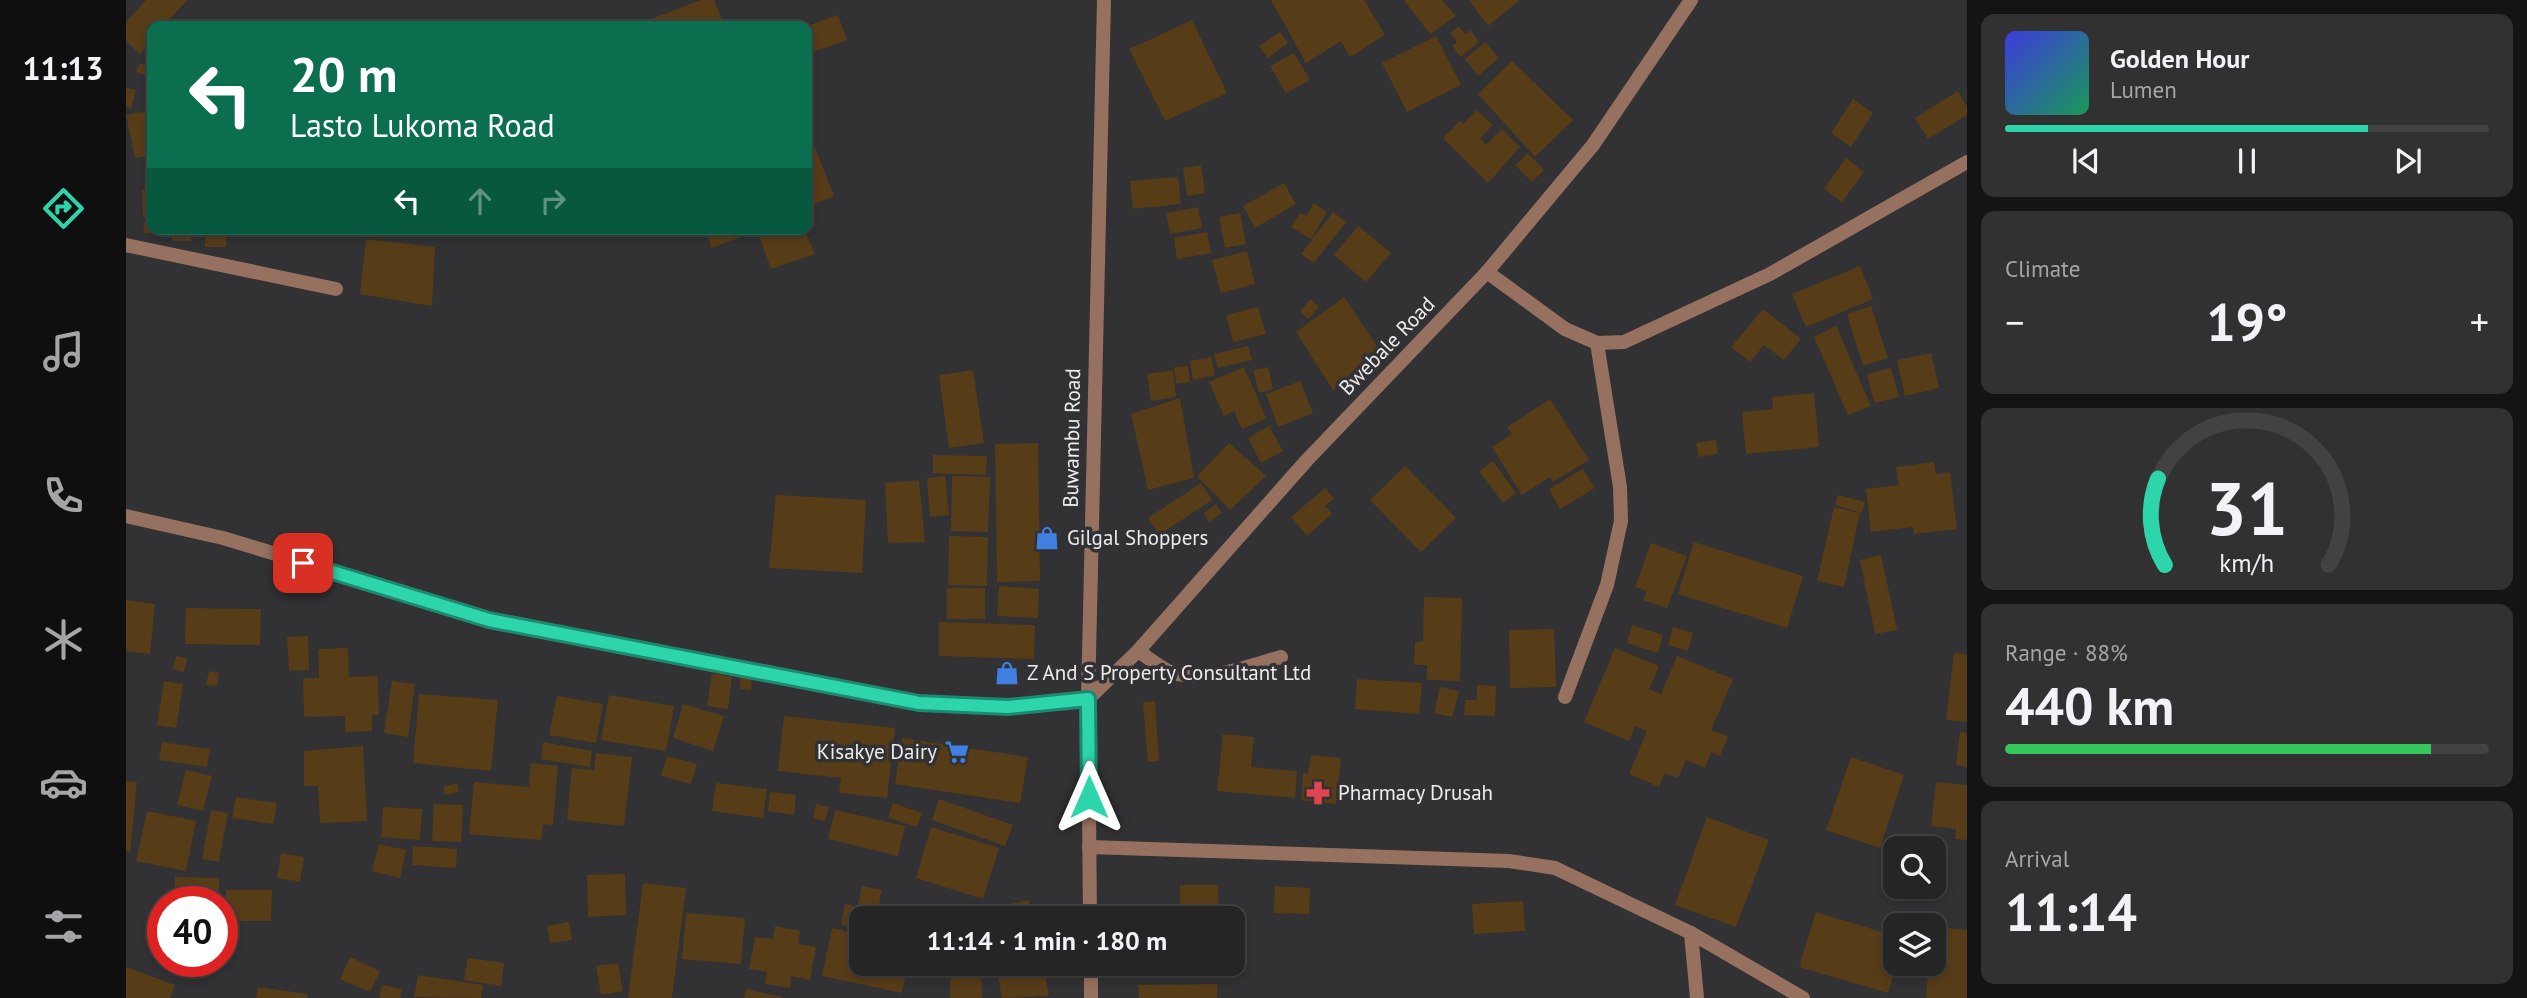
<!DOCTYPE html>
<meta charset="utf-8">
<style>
:root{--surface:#262526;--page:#323132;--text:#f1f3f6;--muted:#a4a5a7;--line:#424243;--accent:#2dd5ab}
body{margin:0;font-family:"PT Sans",sans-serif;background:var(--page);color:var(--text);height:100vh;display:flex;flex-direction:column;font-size:26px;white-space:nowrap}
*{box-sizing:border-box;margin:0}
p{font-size:23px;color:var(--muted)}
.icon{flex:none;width:38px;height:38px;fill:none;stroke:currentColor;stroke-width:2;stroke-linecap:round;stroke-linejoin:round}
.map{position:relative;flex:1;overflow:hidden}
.details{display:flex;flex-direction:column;gap:14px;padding:14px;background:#151415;width:560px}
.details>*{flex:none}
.guide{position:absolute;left:21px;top:21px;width:665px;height:214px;border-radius:14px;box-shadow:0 4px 10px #0003,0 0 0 2px var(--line);background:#0b6e4f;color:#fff;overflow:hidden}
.buttons{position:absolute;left:1757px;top:836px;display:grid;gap:14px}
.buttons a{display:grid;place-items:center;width:63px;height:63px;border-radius:14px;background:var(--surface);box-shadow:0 4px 10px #0003,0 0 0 2px var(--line);font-size:35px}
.speed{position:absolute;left:21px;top:886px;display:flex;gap:14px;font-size:35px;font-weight:700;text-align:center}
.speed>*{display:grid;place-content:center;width:91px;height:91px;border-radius:50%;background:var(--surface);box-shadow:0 4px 10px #0003,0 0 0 2px var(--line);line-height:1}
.speed .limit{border:10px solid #d22;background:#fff;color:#111}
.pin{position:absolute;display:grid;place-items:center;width:60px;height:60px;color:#fff;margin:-30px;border-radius:14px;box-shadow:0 4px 10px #0006}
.me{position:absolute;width:77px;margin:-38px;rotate:0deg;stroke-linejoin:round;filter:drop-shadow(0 0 5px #0008)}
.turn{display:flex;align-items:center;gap:24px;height:147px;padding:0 28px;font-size:32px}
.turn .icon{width:91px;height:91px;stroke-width:2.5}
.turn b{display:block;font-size:49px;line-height:60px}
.lanes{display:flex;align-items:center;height:66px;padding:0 28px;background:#0003;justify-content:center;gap:35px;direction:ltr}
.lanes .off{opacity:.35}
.big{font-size:52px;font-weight:800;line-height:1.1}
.details .card{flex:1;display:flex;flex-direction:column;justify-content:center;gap:10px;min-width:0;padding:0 24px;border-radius:14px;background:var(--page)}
.details .dial{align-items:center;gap:0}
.dial svg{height:182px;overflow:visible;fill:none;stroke:var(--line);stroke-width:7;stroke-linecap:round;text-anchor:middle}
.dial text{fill:var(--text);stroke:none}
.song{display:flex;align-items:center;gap:21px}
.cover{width:84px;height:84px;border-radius:10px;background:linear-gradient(135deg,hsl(240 70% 55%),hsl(150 70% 35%))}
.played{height:7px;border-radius:4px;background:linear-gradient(90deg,var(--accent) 75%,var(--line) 75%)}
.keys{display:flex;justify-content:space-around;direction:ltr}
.heat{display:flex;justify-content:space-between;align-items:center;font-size:38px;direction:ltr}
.charge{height:10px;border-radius:5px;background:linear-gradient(90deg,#34c759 88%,var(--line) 0)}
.trip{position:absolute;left:723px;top:906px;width:396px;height:70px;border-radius:14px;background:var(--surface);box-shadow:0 4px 10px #0003,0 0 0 2px var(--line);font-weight:800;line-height:70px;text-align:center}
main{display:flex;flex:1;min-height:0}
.menu{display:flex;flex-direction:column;width:126px;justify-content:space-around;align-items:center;background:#0f0f0f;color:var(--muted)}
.menu .icon{width:49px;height:49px}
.menu .on{color:var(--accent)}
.menu b{font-size:32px;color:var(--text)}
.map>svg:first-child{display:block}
</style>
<main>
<nav class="menu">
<b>11:13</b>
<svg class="icon on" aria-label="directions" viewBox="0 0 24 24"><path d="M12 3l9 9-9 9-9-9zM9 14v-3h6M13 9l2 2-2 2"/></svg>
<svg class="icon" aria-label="music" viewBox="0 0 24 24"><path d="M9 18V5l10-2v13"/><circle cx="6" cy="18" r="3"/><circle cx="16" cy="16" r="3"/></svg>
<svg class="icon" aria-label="phone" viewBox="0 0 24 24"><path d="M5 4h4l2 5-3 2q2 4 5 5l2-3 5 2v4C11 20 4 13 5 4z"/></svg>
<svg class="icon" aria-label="climate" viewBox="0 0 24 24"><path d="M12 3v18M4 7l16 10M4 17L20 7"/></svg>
<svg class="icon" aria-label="car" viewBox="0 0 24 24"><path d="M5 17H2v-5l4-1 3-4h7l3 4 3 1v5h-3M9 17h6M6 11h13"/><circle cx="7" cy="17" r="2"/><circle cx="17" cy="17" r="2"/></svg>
<svg class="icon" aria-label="filters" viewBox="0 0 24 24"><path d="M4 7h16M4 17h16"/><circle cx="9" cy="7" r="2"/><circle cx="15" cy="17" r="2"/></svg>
</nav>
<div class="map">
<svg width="1841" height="998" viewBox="0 0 1841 998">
<rect width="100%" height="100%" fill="#323133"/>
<g fill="#573c18">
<polygon points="20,0 61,0 44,19 53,26 26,26 26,40 14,54 0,41 0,22"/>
<polygon points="575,0 588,0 599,26 507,26"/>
<polygon points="1145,0 1238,0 1259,35 1224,57 1215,41 1180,63"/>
<polygon points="1278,0 1316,0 1330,16 1304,34"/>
<polygon points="1343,0 1394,0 1362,26"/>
<polygon points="712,15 721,40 681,54 681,26"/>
<polygon points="1066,20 1101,93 1039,121 1003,49"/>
<polygon points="1333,26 1339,34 1344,30 1353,42 1335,57 1326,46 1331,42 1324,33"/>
<polygon points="1154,32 1162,43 1142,58 1133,46"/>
<polygon points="1310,36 1335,85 1281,112 1256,63"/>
<polygon points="1359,42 1373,58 1352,76 1339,59"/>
<polygon points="1168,53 1184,80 1160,93 1144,66"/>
<polygon points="1386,61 1447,120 1409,157 1352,94"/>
<polygon points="14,63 26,69 26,79 10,71"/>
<polygon points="0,88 10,90 5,108 0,107"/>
<polygon points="1832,91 1841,107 1841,115 1802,139 1789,118"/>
<polygon points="1727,99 1747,113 1725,147 1705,133"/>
<polygon points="26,110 26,155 9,158 0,115"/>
<polygon points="1351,110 1367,125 1354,138 1360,145 1376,129 1394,147 1362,183 1317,138 1334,121 1337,124"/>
<polygon points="684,135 708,196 681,207 681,136"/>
<polygon points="1402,153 1418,170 1406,182 1389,165"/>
<polygon points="1720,158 1738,172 1716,202 1698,189"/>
<polygon points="1075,165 1079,193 1061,196 1057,168"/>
<polygon points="1052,177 1055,204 1007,209 1004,181"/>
<polygon points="1158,183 1170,204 1129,228 1117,206"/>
<polygon points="26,189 26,217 17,218 16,190"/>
<polygon points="1188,203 1201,212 1185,239 1165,227 1174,213 1180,216"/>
<polygon points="1072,207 1076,228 1044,234 1040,213"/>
<polygon points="1207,212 1220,222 1188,263 1175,254"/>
<polygon points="1114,213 1120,244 1099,248 1093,217"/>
<polygon points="18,223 26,224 26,229 36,229 36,234 17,233"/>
<polygon points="1232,226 1265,253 1240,282 1208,255"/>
<rect x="79" y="229" width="21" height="18"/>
<polygon points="578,229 624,229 625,233 586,248"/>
<polygon points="631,229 678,229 689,254 645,269"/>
<rect x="46" y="231" width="19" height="10"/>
<polygon points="1081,232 1085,253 1051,259 1048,238"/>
<polygon points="240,239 309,247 306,306 234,294"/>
<polygon points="1121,251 1129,284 1095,293 1086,260"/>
<polygon points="1734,266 1747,299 1680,327 1666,294"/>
<polygon points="1218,297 1252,348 1207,390 1170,332"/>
<polygon points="1184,299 1193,306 1183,319 1174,312"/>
<polygon points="1745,306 1762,358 1737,366 1721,314"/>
<polygon points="1132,307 1140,334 1107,342 1100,315"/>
<polygon points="1637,309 1675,339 1658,360 1638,345 1624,362 1605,347"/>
<polygon points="1710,326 1745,406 1722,415 1688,337"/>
<polygon points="1122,346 1126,360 1092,368 1088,354"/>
<polygon points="1805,353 1813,388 1779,396 1771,360"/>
<polygon points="1085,357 1089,375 1067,380 1064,361"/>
<polygon points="1062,366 1064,382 1050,384 1048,367"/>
<polygon points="1118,367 1140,418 1116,429 1108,411 1098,416 1083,382"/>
<polygon points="1142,367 1147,389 1133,393 1127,370"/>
<polygon points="1765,368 1773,397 1748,403 1741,374"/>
<polygon points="847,370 858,443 823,448 813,375"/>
<polygon points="1047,370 1050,397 1025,401 1021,374"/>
<polygon points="1174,381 1187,413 1152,427 1140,394"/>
<polygon points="1688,393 1693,447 1620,454 1616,412 1647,409 1646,397"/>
<polygon points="1054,398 1068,478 1022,490 1005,414"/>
<polygon points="1424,399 1463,460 1427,482 1424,477 1396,495 1366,447 1386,434 1381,427"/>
<polygon points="1143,426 1157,451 1135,463 1122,438"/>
<polygon points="1590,440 1592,454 1573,457 1570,443"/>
<polygon points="912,443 914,581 871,582 869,444"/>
<polygon points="1103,443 1140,476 1104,510 1071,476"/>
<polygon points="807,455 861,456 860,475 807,473"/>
<polygon points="1367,461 1390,493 1377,503 1353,471"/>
<polygon points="1808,462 1810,474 1824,472 1831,529 1788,534 1787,527 1745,532 1740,489 1773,485 1770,467"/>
<polygon points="1279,466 1330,518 1295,552 1244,500"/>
<polygon points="1457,469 1469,488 1434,509 1423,489"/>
<polygon points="819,476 823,515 804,517 801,478"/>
<polygon points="826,476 864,477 862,532 825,531"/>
<polygon points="793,480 799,542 762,543 759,483"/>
<polygon points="1075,483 1086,500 1033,535 1022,518"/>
<polygon points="1199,488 1208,499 1199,506 1206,514 1181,536 1165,517"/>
<polygon points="650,495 740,500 736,573 643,568"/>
<polygon points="1712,495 1739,502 1736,513 1709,505"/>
<polygon points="1090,504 1096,513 1083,522 1078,513"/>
<polygon points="1708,507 1734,513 1718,587 1691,581"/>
<polygon points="823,536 862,537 861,586 822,585"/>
<polygon points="1568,542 1677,576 1661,628 1552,594"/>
<polygon points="1525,543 1561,556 1541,608 1517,600 1521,591 1509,587"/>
<polygon points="1755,555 1771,630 1749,634 1734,560"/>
<polygon points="873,586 913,589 912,618 871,616"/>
<rect x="821" y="588" width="38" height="31"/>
<polygon points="1298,597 1336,598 1334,681 1301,680 1301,665 1288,665 1289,642 1297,642"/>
<polygon points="0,600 29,604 24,654 0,651"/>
<polygon points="60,608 135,609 134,645 59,644"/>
<polygon points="813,622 909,625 908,659 813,656"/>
<polygon points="1506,625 1537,635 1532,653 1501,643"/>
<polygon points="1547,627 1567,633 1562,651 1542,645"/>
<polygon points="1428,629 1430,687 1384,688 1383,630"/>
<polygon points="182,636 183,670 163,671 161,637"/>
<polygon points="222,648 223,677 252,676 253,715 246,715 246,731 219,732 219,716 178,717 177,678 193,678 192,649"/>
<polygon points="1489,648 1533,666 1523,689 1535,694 1551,656 1607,679 1585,730 1602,736 1594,756 1585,752 1579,768 1560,760 1552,778 1539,773 1533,787 1503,774 1521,731 1509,726 1503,741 1458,722"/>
<polygon points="1828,653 1841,654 1841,722 1820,720"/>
<polygon points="50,656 61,658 58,672 47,669"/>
<polygon points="83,671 93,673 91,686 80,685"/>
<polygon points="586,673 606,677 602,709 581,706"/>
<polygon points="614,678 626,678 625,690 614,689"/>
<polygon points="1231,679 1296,683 1293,714 1229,709"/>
<polygon points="38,681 57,684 50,728 31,725"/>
<polygon points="266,681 289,684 282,737 258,733"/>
<polygon points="1351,685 1370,686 1369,716 1338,715 1339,700 1351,700"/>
<polygon points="1314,687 1333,691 1326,717 1308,713"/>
<polygon points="293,694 372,700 365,771 287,763"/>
<polygon points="483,695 548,706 540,751 475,740"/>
<polygon points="431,696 477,704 470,743 423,735"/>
<polygon points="1029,701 1033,761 1022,762 1017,702"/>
<polygon points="557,704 598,716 587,751 547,738"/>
<polygon points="658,716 769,728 761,798 713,793 715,778 652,771"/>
<polygon points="1834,732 1841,733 1841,767 1830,765"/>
<polygon points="1097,734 1128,737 1125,767 1171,771 1169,798 1091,791"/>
<polygon points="776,738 902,757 894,803 769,784"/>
<polygon points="36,742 84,749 81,767 33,760"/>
<polygon points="417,742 466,751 464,767 415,759"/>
<polygon points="237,746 241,821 194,823 192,786 178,786 178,751"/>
<polygon points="470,753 506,757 498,826 441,820 446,768 468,770"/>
<polygon points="1185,755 1215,758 1210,804 1175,800 1177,773 1182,773"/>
<polygon points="541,756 571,764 565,784 535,776"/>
<polygon points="1725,757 1778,775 1754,848 1700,830"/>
<polygon points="405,763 432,766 427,825 417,824 415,840 343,834 348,782 403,787"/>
<polygon points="60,770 86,776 77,811 51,805"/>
<polygon points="0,781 11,782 4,852 0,851"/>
<polygon points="1810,782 1841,785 1841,840 1829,839 1830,829 1805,826"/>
<polygon points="331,783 333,792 319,795 317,787"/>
<polygon points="590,783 641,789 637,818 586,811"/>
<polygon points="644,792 670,795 668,815 642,811"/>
<polygon points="110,797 151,803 147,824 106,818"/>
<polygon points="813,799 887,825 879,846 806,820"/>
<polygon points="767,803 796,813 791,827 762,818"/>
<polygon points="308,804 337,805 335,842 306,841"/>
<polygon points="690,804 703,807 699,821 687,818"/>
<polygon points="257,807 296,809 294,840 255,837"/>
<polygon points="85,810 102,813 93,862 76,859"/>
<polygon points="709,810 779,826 772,856 702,839"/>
<polygon points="21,811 70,821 60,871 10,861"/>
<polygon points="1581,817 1643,840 1610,927 1549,905"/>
<polygon points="805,827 873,848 857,899 790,878"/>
<polygon points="253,844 280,850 274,878 246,871"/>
<polygon points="287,846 331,849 330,868 286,865"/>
<polygon points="155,853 178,857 174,882 151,878"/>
<polygon points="499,874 500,915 462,917 461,875"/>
<polygon points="49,877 93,878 93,901 49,901"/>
<polygon points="517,883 560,888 546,998 502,998"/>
<polygon points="1054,885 1092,885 1093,919 1054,919"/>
<polygon points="736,886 756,890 750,919 735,919 735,925 728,923"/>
<polygon points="1149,886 1184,888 1183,914 1148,913"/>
<polygon points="100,890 146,890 145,921 100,921"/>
<polygon points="903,900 906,919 851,919 850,911"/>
<polygon points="1397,901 1399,931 1348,934 1346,904"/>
<polygon points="719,904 728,906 724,927 715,925"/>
<polygon points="759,904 782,910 779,919 755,919"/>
<polygon points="1690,912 1769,936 1771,964 1762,993 1673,967"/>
<polygon points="560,913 619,918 615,964 556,959"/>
<polygon points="443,922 446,940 424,943 421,926"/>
<polygon points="649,926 674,931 672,944 690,947 684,980 665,976 664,988 639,984 641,972 623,969 629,937 647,939"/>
<polygon points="1808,927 1841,930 1841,998 1800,998 1803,964 1808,964"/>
<polygon points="706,928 735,934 735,964 773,964 772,967 781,969 776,993 696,976"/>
<polygon points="224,957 254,971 244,992 214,979"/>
<polygon points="342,958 378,963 375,986 338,980"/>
<polygon points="492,963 497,991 475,995 470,966"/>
<polygon points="825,964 855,964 856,998 824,998"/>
<polygon points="870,964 917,964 923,996 876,998"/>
<polygon points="1054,964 1097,964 1098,977 1055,978"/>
<polygon points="0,967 49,985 44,998 0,998"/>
<polygon points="292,975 357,985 355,998 288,997"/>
<polygon points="1091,984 1091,998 1013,998 1012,985"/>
<polygon points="256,985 276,989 274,998 253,998"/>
<polygon points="132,987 182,994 181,998 130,998"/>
<polygon points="620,989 656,997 656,998 618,998"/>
</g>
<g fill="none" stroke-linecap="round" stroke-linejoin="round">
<path stroke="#977160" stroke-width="14" d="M1012 651C1023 658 1038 671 1050 674 1085 681 1122 666 1155 657"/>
<g stroke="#977160" stroke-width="14">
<polyline points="0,245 210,289"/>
<polyline points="1361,272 1439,329 1471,343 1498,342 1644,274 1841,162"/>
<polyline points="0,516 97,538 363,619 793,703 882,707 962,699 1012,651 1181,460 1361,272 1467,145 1565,0"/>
<polyline points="1439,697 1481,585 1495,521 1494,487 1471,343"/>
<polyline points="963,847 1383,861 1429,868 1565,933 1677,998"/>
<polyline points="1565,933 1571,998"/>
</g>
<g stroke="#977160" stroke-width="14">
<polyline points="964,919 962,699 978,0"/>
<polyline points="965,964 965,998"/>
</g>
</g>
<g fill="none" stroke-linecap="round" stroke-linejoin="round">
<g stroke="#1d8a6f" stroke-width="18">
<polyline id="route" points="177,563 363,620 793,703 882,707 962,699 963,797"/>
</g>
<use href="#route" stroke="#2dd5ab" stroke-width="12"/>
</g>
<defs>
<g id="shop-bare" transform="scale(1.89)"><path d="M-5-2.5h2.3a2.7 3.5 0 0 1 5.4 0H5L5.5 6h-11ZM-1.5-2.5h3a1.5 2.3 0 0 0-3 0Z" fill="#3f7fe0" stroke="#323133" stroke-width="2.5" paint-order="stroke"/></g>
<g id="supermarket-bare" transform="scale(1.89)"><path d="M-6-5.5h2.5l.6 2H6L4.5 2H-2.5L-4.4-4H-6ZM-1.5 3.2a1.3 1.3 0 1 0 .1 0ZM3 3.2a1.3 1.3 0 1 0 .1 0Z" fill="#3f7fe0" stroke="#323133" stroke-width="2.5" paint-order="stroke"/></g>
<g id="pharmacy-bare" transform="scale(1.89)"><path d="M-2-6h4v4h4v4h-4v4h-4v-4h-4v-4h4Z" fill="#e0444e" stroke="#323133" stroke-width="2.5" paint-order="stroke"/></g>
</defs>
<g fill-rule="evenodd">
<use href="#shop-bare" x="921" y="538"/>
<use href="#shop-bare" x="881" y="673"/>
<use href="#supermarket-bare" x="831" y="752"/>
<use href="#pharmacy-bare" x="1192" y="793"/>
</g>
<g text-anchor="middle" stroke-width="7" stroke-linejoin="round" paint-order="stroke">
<g font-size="21" fill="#ecebed" stroke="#323133">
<text transform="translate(1261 346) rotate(-46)" y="7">Bwebale Road</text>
<text transform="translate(946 438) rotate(-89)" y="7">Buwambu Road</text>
</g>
<g font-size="21" fill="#ecebed" stroke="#323133" text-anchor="start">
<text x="941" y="545">Gilgal Shoppers</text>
<text x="901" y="680">Z And S Property Consultant Ltd</text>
<text x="811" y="759" text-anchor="end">Kisakye Dairy</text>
<text x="1212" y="800">Pharmacy Drusah</text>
</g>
</g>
</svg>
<div class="buttons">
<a><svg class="icon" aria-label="search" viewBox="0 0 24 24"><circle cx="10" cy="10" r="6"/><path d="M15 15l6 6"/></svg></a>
<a><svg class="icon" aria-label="layers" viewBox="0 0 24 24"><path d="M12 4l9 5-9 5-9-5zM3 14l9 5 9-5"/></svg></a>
</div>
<div class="speed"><div class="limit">40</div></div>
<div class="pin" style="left:177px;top:563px;background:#d93025"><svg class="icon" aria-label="arrive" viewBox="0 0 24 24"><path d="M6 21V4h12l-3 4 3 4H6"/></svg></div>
<svg class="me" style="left:963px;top:797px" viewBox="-20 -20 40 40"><path d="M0-17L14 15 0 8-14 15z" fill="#2dd5ab" stroke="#fff" stroke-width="4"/></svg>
<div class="trip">11:14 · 1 min · 180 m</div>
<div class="guide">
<div class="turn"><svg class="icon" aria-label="left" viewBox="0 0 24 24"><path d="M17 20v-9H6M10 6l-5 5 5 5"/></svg><div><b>20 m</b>Lasto Lukoma Road</div></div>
<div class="lanes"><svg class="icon" aria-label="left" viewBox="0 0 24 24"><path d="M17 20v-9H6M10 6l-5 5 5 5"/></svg><svg class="icon off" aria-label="ahead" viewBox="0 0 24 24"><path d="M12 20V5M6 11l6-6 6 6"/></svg><svg class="icon off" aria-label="right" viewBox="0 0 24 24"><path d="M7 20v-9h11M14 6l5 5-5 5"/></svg></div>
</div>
</div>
<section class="details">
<div class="card">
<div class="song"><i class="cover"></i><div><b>Golden Hour</b><p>Lumen</p></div></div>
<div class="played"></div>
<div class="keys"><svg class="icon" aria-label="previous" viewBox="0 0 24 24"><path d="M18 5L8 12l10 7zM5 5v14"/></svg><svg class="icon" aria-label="pause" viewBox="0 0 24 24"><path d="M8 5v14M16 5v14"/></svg><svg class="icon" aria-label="next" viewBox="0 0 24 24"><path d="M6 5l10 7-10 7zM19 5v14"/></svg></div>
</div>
<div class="card"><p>Climate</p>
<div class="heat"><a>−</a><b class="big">19°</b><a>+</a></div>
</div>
<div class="card dial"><svg viewBox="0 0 100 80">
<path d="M14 69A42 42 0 1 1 86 69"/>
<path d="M14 69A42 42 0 0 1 11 31" stroke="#2dd5ab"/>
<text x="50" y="56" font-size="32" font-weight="700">31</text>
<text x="50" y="72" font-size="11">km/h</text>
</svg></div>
<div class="card"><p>Range · 88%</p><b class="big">440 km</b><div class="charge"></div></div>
<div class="card"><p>Arrival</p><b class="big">11:14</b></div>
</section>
</main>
